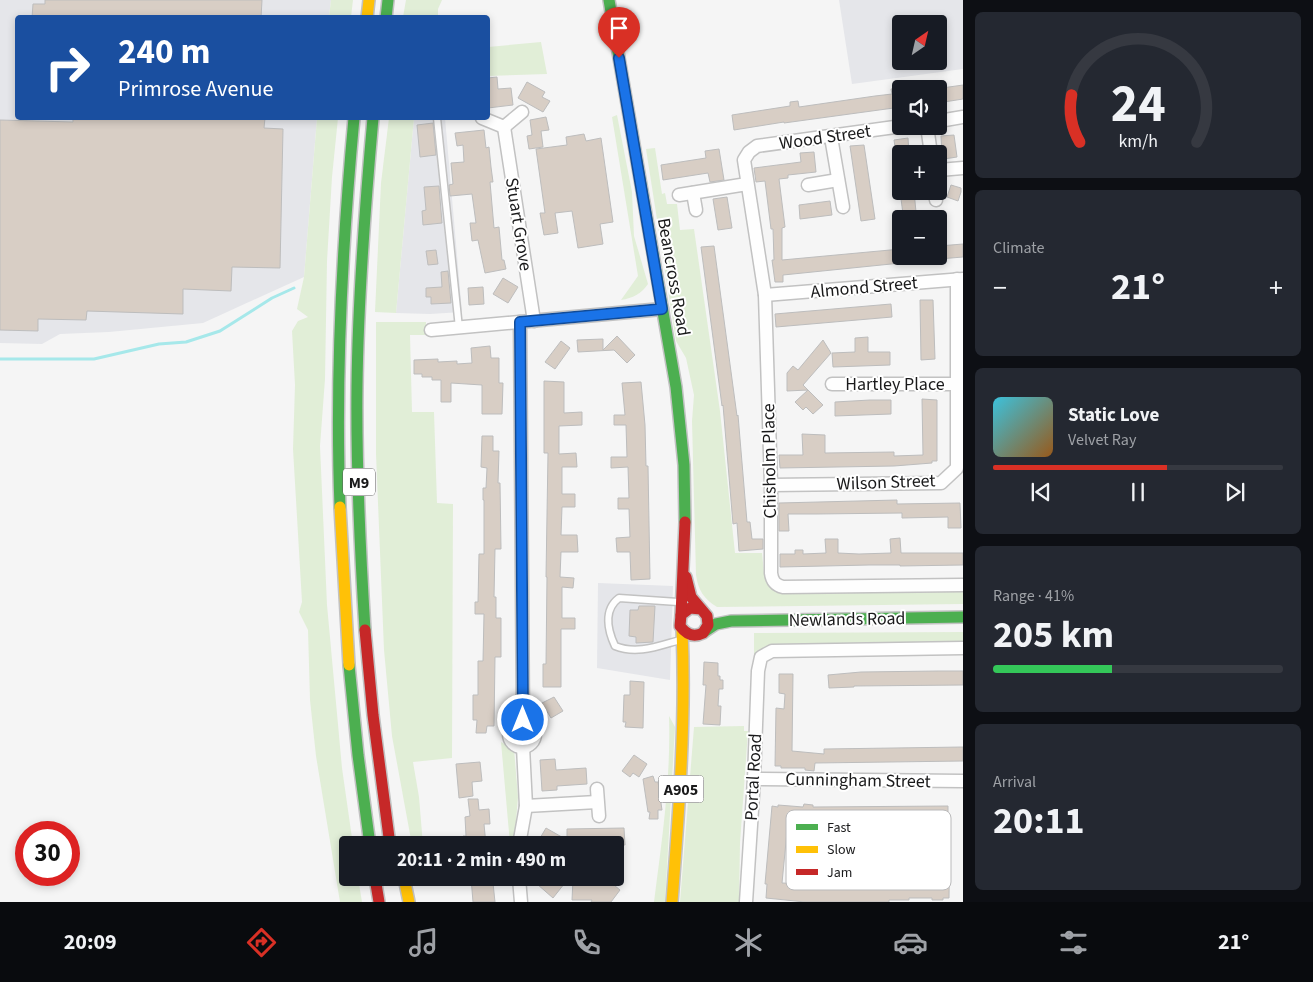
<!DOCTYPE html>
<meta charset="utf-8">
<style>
:root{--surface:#171b24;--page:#242831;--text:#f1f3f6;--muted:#9ea1a6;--line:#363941;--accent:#d93025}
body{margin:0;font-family:"Source Sans 3",sans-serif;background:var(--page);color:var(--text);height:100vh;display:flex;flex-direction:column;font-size:19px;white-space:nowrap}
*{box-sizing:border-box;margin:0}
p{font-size:16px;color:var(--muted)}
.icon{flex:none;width:28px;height:28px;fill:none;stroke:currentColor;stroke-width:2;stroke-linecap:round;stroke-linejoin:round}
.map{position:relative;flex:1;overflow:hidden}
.details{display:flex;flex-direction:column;gap:12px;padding:12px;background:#0d0f14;width:350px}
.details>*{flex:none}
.guide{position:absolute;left:15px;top:15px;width:475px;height:105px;border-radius:5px;box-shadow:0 2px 8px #0003;background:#1a4fa0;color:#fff;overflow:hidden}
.needle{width:32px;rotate:34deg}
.controls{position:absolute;left:892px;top:15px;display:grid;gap:10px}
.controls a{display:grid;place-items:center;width:55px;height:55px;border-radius:5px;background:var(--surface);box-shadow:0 2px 8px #0003;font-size:25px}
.speed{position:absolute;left:15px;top:821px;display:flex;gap:10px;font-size:25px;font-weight:700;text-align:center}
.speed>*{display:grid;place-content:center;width:65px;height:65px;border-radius:50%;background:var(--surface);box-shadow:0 2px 8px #0003;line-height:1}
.speed .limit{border:8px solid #d22;background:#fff;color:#111}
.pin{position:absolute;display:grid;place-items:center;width:42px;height:42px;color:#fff;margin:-51px -21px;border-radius:50% 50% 50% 0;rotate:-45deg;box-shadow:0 0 5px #0007}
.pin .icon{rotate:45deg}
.me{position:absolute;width:55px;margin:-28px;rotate:0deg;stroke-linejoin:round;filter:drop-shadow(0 0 4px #0008)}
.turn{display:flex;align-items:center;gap:18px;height:105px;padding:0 20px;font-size:22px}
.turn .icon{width:65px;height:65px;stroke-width:2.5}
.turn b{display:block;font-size:35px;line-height:42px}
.big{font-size:38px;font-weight:700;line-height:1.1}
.details .widget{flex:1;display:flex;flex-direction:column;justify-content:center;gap:8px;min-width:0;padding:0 18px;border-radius:8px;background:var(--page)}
.details .dial{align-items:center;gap:0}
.dial svg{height:130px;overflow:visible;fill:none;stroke:var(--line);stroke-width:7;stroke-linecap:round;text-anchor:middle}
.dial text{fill:var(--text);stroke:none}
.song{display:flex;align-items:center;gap:15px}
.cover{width:60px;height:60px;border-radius:8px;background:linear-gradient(135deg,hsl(190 70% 55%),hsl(30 70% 35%))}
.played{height:5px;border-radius:2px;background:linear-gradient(90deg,var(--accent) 60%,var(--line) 60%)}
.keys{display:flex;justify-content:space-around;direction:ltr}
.heat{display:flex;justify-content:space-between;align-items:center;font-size:28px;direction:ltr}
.charge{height:8px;border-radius:4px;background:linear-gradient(90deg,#34c759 41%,var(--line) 0)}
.trip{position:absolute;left:339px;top:836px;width:285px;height:50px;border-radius:5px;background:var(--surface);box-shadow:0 2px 8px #0003;font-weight:700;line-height:50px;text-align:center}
.dock{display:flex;height:80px;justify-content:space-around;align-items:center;background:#090b0e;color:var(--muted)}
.dock .icon{width:35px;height:35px}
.dock .on{color:var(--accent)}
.dock b{font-size:22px;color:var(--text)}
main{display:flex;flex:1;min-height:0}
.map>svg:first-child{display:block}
</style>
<main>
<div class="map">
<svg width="963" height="902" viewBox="0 0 963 902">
<rect width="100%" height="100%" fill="#f5f5f5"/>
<g fill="#e5e6ea" fill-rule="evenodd">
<polygon points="0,0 331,0 329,17 18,18 18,118 317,118 304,277 203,323 109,332 60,334 42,344 0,343"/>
<path d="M839 0H963V69L852 84ZM901 24H939V61H901Z"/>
<polygon points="414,118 445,118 462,312 430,314 396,313"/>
<polygon points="598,583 673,586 670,680 597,668"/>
</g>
<g fill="#e1eed7">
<polygon points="331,0 353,0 351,17 329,17"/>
<polygon points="406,0 442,0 438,9 438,17 403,17"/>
<polygon points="541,42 547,74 488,76 488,47"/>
<path d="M617 115 632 192 634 236 648 284C641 294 633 298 621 300L638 276 612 117Z"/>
<polygon points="317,118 338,118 332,177 327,261 325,379 320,446 327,605 342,768 353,845 348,845 348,878 358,878 362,902 340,902 316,756 310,700 308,630 299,612 302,602 293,449 295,385 292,331 298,321 308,317 297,309 304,277"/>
<polygon points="389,118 414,118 396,313 375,312 381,183"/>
<path d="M655 148 662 194 665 193 667 204H677L680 230 694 229 720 411 735 553H762L764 573 771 585 963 590V604L717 607C704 599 698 590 696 575L692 421 694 395 686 358 676 341 646 149Z"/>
<polygon points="376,322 426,322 426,335 410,335 412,412 434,412 437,503 453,504 452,758 413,762 419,797 423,845 412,845 392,736 384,650 376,454"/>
<polygon points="963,632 963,643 771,647 760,650 754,660 754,633"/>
<path d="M669 716 675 727 665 902H654C662 840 671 779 669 716Z"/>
<polygon points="744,726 744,731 748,731 740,843 739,902 680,902 694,727"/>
<polygon points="501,742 514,749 518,797 514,845 510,844"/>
</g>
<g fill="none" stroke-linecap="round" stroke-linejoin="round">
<polyline stroke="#a6e8ea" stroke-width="3" points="0,359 94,359 159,344 186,342 220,331 272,298 294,288"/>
</g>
<g fill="#d8cec5" stroke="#bdbdbd" fill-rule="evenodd">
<polygon points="45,0 262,0 261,18 32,18 33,4 45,4"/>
<polygon points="497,77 498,89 511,88 513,105 488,108 488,78"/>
<polygon points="527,82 545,92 542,97 550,101 543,112 518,98"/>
<polygon points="963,85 963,99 944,102 942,88"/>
<polygon points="901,88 901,107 784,123 784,122 734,130 732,115 790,106 790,102 798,101 799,107 875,96 892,94 891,89"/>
<polygon points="546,117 549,130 541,131 543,147 529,149 527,136 532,135 530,120"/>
<polygon points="73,118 265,118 264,128 283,129 280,268 232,267 231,291 183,289 183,314 87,311 86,320 38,319 38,331 0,330 0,120 73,122"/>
<polygon points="433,123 436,155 420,157 417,125"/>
<polygon points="484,130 486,148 489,147 491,167 493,182 490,182 494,228 499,227 502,260 504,260 506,269 485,273 478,240 472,241 470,223 476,223 472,194 450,196 449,185 453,184 451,163 464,162 463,145 457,146 455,133"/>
<polygon points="584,134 586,141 601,138 613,222 600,224 603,244 578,248 572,211 555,213 558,233 544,235 540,213 545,213 536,149 567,145 566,137"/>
<polygon points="954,135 957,157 944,159 944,154 942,154 941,136"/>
<polygon points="908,138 909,154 896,154 894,140"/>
<polygon points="864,145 875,219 861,221 850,146"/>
<polygon points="719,149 724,180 710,182 708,173 663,180 661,165 706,158 705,151"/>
<polygon points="814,152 816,172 788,175 788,178 779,179 785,227 782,228 782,260 901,249 901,263 783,275 783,282 775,282 772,260 774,260 773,229 771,229 765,181 756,182 754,168 801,162 800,153"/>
<polygon points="951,185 961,188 961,192 958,201 947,197"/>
<polygon points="439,186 442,223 423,225 422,211 426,210 424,187"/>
<polygon points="900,191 914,191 916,212 903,214"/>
<polygon points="727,197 732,228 718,230 713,199"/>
<polygon points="830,201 832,215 800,219 799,205"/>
<polygon points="963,244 963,257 939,259 939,246"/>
<polygon points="714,246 737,416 738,415 747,522 750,522 752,539 763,539 763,549 739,551 737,523 733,524 723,405 722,406 701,247"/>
<polygon points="436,250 438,264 428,265 426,251"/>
<polygon points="448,271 451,303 431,304 431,297 426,297 426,288 442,287 441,272"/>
<polygon points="503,278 518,287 508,303 493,294"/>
<polygon points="483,287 484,304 469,305 468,288"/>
<polygon points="920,300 933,300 935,359 921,360"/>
<polygon points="891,304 892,317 776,327 775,314"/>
<polygon points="617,336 635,355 627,363 614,350 578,352 577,340 603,339 603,350"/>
<polygon points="868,337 868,352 890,352 890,365 833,367 832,353 855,352 855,338"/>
<polygon points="823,340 831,353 803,385 823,405 813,414 806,407 803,410 795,402 808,390 787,391 787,373 793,366 798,370"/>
<polygon points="561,341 570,348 555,369 545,362"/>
<polygon points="490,346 491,358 499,358 499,383 503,383 502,414 482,414 482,385 451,383 451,402 441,402 441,380 432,380 432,377 422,377 422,374 414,374 414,360 438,359 438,362 457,361 457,364 472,363 471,348"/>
<polygon points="544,381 564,382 564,413 582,412 582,425 559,426 559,454 576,453 577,467 562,467 562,494 575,494 575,507 562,507 561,535 577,535 578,552 561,552 560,577 574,578 573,588 562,587 562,618 575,618 575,629 561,629 561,687 543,687 543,664 546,664 547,577 546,577 548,453 544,453"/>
<polygon points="641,382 645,425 646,466 648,466 650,579 631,580 630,552 617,552 616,538 630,537 629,509 618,509 618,498 629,498 628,467 611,468 611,457 627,457 626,425 614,425 614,415 625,415 622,383"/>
<polygon points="922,399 937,400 937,461 932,461 932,463 894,466 780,468 779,455 803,455 802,434 825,435 825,453 894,452 894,456 923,455"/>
<polygon points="870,400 891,400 891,414 835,416 835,402"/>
<polygon points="482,436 493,436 493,451 499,451 498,483 500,483 501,549 495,549 494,597 496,597 496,618 501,618 501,657 495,657 494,726 487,726 486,733 476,733 477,720 473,720 473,695 478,695 478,661 483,661 484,614 475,614 475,602 478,602 479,554 484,554 484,500 483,500 483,488 486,488 487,468 481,467"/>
<polygon points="897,500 897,504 960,503 961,528 948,528 948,517 902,518 902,513 816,514 788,514 789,531 779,531 779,503"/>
<polygon points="900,538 901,553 963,553 963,565 900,566 900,565 869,565 780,567 780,554 795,554 795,550 803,550 803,554 826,553 825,539 838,539 838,553 859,554 891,553 890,539"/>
<polygon points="639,606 655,606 653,642 636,643 636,637 629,636 630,610 638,610"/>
<polygon points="704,662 718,663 718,676 720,676 720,680 723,680 723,689 719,689 718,706 721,706 720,725 703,724 706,685 703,685"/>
<polygon points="938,671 963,671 963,685 854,686 854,687 829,688 828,675 861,672"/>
<polygon points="779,674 793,674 792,751 824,754 824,749 963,747 963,761 815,763 814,771 805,770 805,768 781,768 781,766 775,766 776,708 784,709 785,694 779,693"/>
<polygon points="630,681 644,682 643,728 625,727 626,722 623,722 624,695 630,695"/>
<polygon points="554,697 563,711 551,718 542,703"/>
<polygon points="634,755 647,764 639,777 633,773 630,777 622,771"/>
<polygon points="555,759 556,770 586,768 587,784 557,786 557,790 542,791 540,760"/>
<polygon points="480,762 482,781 472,782 473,796 459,798 456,764"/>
<polygon points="653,776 655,782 658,782 662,810 658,810 658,819 649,819 650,812 648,812 643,779"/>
<polygon points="468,799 478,799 479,810 489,809 490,824 484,824 486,845 464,845 463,836 466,836 465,817 470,816"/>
<path d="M804 804 813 805V807L948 806V821H950L949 898H943V900H932V898H909V900H889V902H805L766 898 767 884H765L772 806 778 807V805L803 807ZM898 815H933L932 889H806V884L782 883 788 821 811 823V821L898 819Z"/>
<polygon points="546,828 567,840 567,829 624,828 625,845 536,845"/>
<polygon points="471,878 488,878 488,883 493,883 495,902 473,902"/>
<polygon points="542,878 556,878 568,879 553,898 537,884"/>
<polygon points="597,878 601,878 607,881 608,880 620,890 611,902 591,902 592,900 572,900 573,879 595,880"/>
</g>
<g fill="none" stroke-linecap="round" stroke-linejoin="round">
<g stroke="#c2c2c2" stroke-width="9">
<g id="lane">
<polyline points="437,118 459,328"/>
<path d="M678 602 619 598C603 610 608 631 615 646 637 655 658 646 680 640"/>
</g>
</g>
<g stroke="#c2c2c2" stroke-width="15">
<g id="street">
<polyline points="482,118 504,127 522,112"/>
<polyline points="939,121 963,117"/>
<path d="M902 126 757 146 749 152 744 160 765 295 771 485V573C772 581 775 585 783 587L963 585"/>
<polyline points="927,126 931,154"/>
<polyline points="504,127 534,321"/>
<polyline points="831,137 843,207"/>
<polyline points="939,170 963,168"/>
<polyline points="808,185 838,180"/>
<polyline points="935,191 936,200"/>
<polyline points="693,193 696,210"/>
<polyline points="679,195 747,184"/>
<polyline points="765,295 963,279"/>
<polyline points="520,322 523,721"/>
<polyline points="431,330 662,309"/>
<polyline points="832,384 957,384"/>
<polyline points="771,485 941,483 957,468 957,279"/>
<circle cx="522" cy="734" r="13"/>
<polyline points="754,779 963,781"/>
<polyline points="597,789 599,816"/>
<polyline points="526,806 597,802"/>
<polyline points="519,845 526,806 523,747"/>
<polyline points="519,878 521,902"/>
<polyline points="746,902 754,779 758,671 761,657 772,651 963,648"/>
</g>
</g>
<g stroke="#c2c2c2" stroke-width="14">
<g id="fast">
<polyline points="609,0 676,387 684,465 685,522"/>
<polyline points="386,18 388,0"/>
<path d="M340 507C335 377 342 247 354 118"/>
<path d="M365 630C360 549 356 468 357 387 358 297 365 207 373 118"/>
<polyline points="704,632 716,624 731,621 963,617"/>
<polyline points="349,665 358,755 370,845"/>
</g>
</g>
<g stroke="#c2c2c2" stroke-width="14">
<g id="slow">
<polyline points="367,18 369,0"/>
<polyline points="340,507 349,665"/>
<polyline points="404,878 409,902"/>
<path d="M672 902C679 811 686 720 682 629"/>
</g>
</g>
<g stroke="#c2c2c2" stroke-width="14">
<g id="jam">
<path d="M686 577 691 597 707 616 708 625 703 633C693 638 686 634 680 626L681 615 690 608 701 609"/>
<polyline points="681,615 685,522"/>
<polyline points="365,630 373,715 390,845"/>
<polyline points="375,878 379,902"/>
</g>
</g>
<use href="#lane" stroke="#fefefe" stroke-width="6"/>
<use href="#street" stroke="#fefefe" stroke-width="12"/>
<use href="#fast" stroke="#4caf50" stroke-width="11"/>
<use href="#slow" stroke="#ffc107" stroke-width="11"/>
<use href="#jam" stroke="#c62828" stroke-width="11"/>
</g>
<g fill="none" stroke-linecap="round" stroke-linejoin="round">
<g stroke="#114b97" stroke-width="12">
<polyline id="route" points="523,720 520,322 662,309 619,58"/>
</g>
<use href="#route" stroke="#1a73e8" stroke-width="9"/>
</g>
<g text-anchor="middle" stroke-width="4" stroke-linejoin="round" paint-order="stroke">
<g fill="#fff" stroke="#5f5f5f" stroke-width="1">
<rect x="343" y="468.5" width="32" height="27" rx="4"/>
<rect x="658.5" y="775.5" width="45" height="27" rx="4"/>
</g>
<g font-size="16" font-weight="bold" fill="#1a1a1b">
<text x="359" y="488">M9</text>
<text x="681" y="795">A905</text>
</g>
<g font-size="18" fill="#1a1a1b" stroke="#fff">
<text transform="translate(825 137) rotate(-8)" y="6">Wood Street</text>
<text transform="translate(519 224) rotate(81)" y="6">Stuart Grove</text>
<text transform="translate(674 277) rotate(80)" y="6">Beancross Road</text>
<text transform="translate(864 287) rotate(-5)" y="6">Almond Street</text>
<text x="895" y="390">Hartley Place</text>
<text transform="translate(769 461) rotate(-91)" y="6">Chisholm Place</text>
<text transform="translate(886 482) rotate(-2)" y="6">Wilson Street</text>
<text transform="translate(847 619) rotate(-1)" y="6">Newlands Road</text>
<text transform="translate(753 777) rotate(-87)" y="6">Portal Road</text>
<text transform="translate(858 780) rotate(1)" y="6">Cunningham Street</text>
</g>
</g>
<rect x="786" y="810" width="165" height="80" rx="8" fill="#fff" stroke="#bababb" stroke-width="1"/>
<rect x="796" y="824" width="22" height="6" fill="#4caf50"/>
<rect x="796" y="846" width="22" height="7" fill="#ffc107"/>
<rect x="796" y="869" width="22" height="6" fill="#c62828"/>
<g font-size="14" fill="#1a1a1b">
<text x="827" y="832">Fast</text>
<text x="827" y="854">Slow</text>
<text x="827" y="877">Jam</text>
</g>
</svg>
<div class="controls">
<a><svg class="needle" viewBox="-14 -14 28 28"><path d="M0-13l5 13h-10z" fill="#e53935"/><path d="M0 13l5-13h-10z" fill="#9ea1a6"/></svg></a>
<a><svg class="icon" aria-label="sound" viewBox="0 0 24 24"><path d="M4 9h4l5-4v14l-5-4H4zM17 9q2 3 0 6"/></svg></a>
<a>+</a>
<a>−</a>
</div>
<div class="speed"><div class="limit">30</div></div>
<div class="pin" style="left:619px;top:58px;background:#d93025"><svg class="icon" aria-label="arrive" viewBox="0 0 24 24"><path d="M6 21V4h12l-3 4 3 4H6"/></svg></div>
<svg class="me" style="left:523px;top:720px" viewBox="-20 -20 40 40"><circle r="17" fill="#1a73e8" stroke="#fff" stroke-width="3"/><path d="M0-11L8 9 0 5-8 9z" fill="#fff"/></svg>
<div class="trip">20:11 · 2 min · 490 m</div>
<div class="guide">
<div class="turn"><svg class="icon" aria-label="right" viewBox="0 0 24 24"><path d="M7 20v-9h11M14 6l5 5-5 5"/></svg><div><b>240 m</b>Primrose Avenue</div></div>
</div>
</div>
<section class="details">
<div class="widget dial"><svg viewBox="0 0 100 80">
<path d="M14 69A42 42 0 1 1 86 69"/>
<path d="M14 69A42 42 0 0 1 9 40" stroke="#d93025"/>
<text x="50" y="56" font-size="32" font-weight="700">24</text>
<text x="50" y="72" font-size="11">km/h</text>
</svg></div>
<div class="widget"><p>Climate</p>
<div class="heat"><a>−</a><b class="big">21°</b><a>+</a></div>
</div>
<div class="widget">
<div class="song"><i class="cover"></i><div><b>Static Love</b><p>Velvet Ray</p></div></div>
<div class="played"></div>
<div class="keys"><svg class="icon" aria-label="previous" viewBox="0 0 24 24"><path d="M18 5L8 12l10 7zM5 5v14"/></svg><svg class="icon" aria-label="pause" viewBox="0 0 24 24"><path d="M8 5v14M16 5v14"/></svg><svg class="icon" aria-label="next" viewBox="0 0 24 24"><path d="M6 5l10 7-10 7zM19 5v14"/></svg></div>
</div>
<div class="widget"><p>Range · 41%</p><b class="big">205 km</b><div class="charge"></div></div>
<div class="widget"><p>Arrival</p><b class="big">20:11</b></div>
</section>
</main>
<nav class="dock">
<b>20:09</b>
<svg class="icon on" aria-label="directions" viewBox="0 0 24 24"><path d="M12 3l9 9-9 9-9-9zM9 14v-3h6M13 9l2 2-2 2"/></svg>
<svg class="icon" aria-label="music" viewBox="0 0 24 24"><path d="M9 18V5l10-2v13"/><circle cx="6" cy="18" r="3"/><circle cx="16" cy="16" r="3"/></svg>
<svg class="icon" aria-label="phone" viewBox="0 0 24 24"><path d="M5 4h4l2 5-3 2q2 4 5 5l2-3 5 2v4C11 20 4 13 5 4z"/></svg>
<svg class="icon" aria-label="climate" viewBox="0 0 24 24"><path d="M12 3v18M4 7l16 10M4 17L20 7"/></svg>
<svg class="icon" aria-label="car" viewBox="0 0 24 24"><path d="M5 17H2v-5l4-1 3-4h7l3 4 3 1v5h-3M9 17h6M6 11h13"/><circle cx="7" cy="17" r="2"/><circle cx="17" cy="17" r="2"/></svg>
<svg class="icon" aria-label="filters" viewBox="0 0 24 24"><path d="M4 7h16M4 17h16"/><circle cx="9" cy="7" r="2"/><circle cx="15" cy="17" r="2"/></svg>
<b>21°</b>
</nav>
